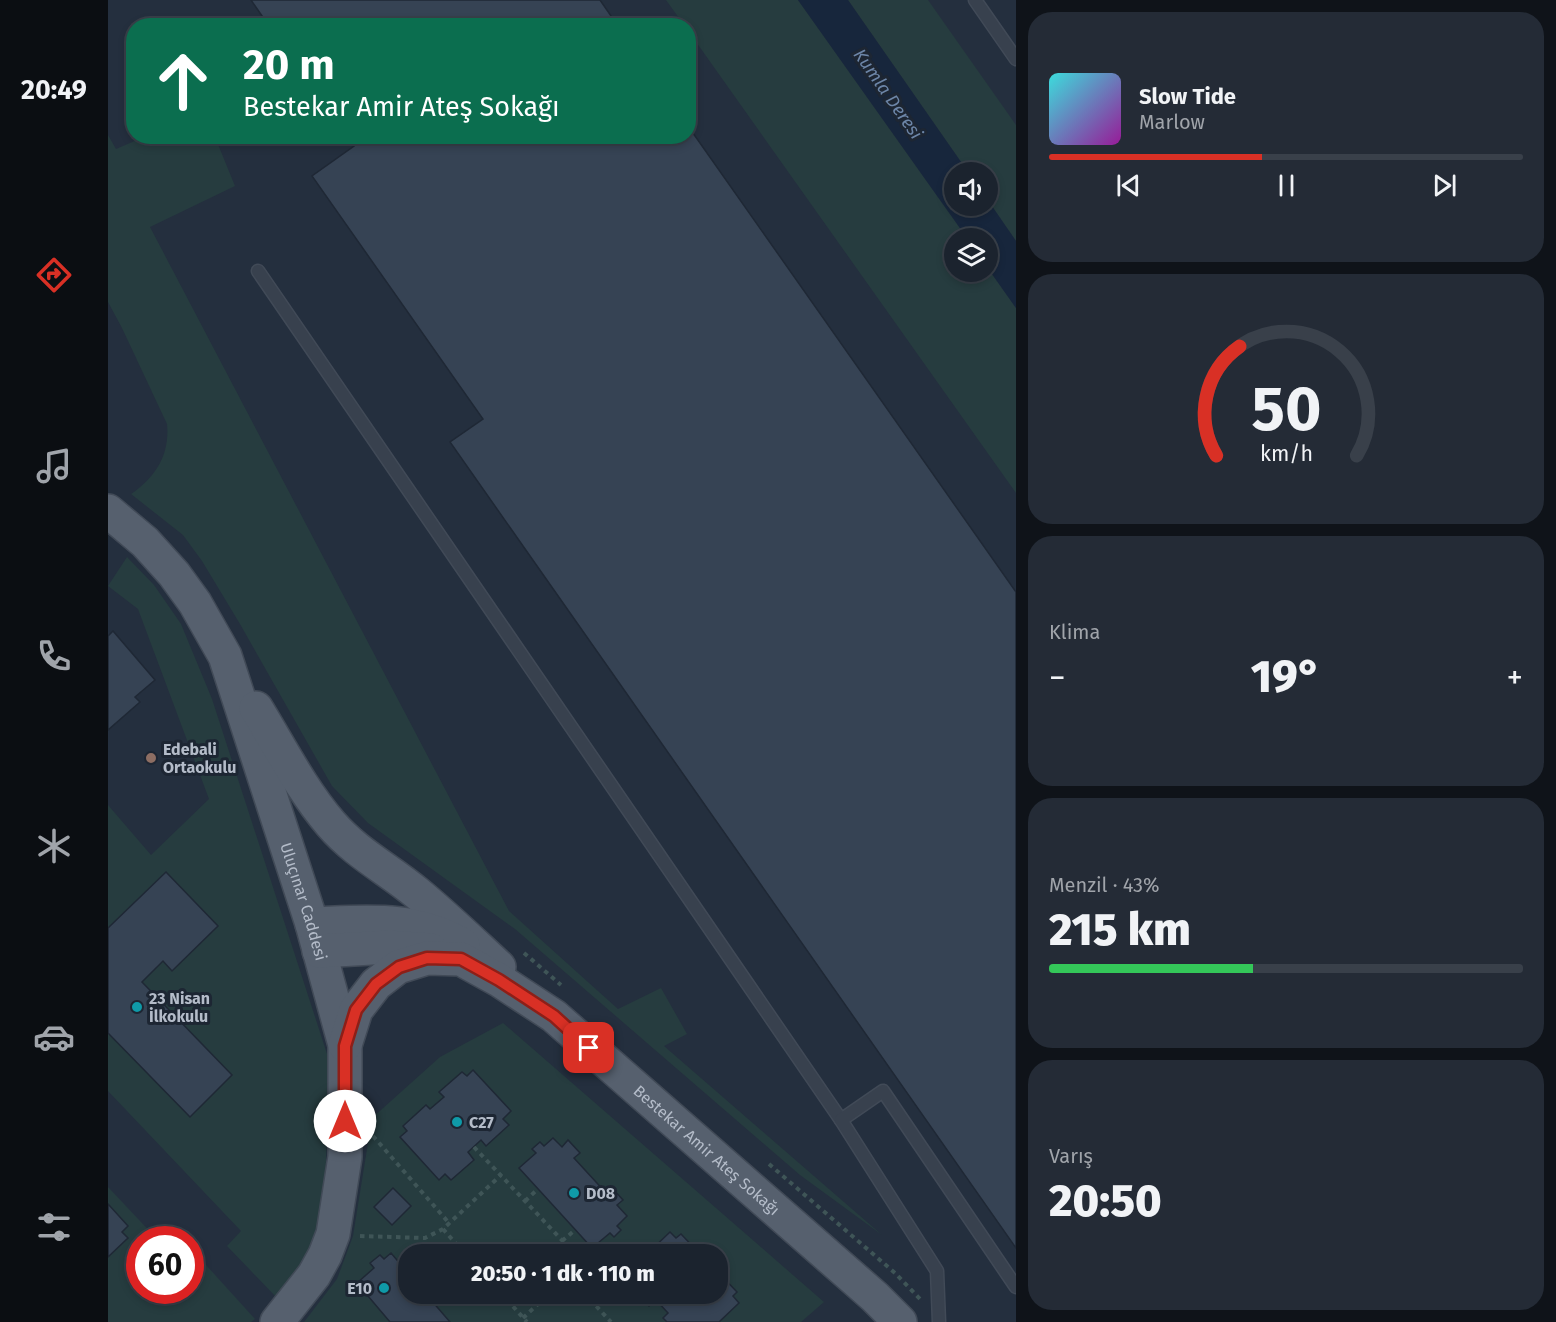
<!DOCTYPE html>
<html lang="tr">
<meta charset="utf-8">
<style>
:root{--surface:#1b232e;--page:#242b36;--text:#f1f3f6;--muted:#a0a4aa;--line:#39404a;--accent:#d93025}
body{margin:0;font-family:"Fira Sans",sans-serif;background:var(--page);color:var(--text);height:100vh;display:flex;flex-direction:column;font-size:22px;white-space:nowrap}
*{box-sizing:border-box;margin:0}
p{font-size:20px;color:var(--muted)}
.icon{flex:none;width:33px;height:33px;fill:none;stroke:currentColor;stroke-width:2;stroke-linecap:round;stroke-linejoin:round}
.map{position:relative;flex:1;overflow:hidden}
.details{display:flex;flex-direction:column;gap:12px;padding:12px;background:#0f1319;width:540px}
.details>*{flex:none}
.banner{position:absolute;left:18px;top:18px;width:570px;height:126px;border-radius:24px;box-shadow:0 3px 9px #0003,0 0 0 2px var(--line);background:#0b6e4f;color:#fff;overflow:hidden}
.fabs{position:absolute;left:836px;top:162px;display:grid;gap:12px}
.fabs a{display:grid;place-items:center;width:54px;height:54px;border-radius:50%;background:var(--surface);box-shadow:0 3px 9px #0003,0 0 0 2px var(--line);font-size:30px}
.speed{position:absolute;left:18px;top:1226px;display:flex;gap:12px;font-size:30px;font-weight:700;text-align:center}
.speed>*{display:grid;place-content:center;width:78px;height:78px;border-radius:50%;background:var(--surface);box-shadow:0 3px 9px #0003,0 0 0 2px var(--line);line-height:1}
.speed .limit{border:9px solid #d22;background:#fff;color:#111}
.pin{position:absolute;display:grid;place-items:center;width:51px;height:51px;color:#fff;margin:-26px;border-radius:12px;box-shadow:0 3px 9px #0006}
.me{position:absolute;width:66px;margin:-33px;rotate:0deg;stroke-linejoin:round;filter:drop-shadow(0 0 4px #0008)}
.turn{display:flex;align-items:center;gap:21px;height:126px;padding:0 18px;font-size:27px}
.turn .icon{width:78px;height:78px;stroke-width:2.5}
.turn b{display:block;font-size:42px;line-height:51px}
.big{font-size:45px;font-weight:800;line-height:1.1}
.details .tile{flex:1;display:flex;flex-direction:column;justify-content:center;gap:9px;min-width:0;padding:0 21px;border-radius:24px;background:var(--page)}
.details .dial{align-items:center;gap:0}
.dial svg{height:156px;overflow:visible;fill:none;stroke:var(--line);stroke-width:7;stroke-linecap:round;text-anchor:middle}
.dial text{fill:var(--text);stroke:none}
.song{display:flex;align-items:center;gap:18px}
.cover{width:72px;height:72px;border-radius:9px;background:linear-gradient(135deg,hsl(180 70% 55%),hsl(300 70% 35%))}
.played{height:6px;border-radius:3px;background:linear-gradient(90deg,var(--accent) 45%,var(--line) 45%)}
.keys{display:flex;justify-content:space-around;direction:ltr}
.heat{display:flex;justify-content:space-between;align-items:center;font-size:33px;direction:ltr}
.charge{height:9px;border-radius:4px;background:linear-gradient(90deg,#34c759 43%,var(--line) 0)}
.trip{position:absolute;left:290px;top:1244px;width:330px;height:60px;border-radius:24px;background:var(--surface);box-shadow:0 3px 9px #0003,0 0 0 2px var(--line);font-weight:800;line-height:60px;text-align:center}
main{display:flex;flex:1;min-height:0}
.menu{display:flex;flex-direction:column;width:108px;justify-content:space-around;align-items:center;background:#0b0e12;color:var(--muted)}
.menu .icon{width:42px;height:42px}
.menu .current{color:var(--accent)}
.menu b{font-size:27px;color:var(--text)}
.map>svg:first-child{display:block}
</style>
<main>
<nav class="menu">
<b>20:49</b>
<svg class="icon current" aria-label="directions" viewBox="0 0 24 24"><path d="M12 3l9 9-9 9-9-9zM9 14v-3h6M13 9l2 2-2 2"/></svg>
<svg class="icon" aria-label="music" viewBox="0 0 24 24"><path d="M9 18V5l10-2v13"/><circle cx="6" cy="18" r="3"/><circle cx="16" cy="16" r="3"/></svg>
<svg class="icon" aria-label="phone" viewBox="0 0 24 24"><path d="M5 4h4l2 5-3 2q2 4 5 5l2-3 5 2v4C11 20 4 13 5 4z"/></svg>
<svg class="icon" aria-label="climate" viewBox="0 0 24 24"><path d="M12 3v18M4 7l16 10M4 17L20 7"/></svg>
<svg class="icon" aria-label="car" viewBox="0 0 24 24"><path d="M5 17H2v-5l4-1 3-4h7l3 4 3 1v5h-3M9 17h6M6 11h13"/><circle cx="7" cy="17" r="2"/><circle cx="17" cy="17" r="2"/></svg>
<svg class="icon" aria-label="filters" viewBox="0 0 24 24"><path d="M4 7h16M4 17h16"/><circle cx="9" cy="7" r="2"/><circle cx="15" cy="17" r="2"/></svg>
</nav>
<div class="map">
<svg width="908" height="1322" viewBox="0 0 908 1322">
<rect width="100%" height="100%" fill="#242f3e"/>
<g fill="#263c3f" fill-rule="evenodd">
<polygon points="558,0 690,0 859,238 846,238 846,272 879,272 879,267 908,308 908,493 581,32 580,26 576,25"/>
<polygon points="740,0 820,0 908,125 908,241 879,199 879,172 860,172"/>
<path d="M0 135 8 149 36 137H107L127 186 42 227 401 911 510 1009 553 988 579 1034 556 1046 774 1235 692 1175 407 929 260 823 224 786 132 624 94 561 75 535 23 494C48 477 62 454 59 424L14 328 0 302Z"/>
<polygon points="19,557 46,585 73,624 104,699 221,1060 217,1195 204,1251 169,1298 119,1246 133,1231 0,1091 0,805 43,855 101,799 30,609 0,586"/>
<path d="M395 1023 716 1302 693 1322H196L229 1279 245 1236 264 1118 332 1057ZM300 1254H609V1293H300Z"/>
<polygon points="0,1187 49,1239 32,1239 32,1290 82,1290 83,1275 85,1278 98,1265 147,1319 143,1322 0,1322"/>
</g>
<polygon fill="#17263c" points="690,0 740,0 860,172 846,172 846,206 879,206 879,199 908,241 908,308 879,267 879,238 859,238"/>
<g fill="#364354" stroke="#1f2835" stroke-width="1.5">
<polygon points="143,0 492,0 510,26 161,26"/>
<polygon points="580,126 908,592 908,1248 342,442 375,419 204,176 246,146 239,136 580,136"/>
<polygon points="5,631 47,680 27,697 32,702 0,730 0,636"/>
<polygon points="58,872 110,926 64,971 55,961 34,982 124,1075 82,1117 0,1033 0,928"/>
<polygon points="365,1070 403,1111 395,1119 401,1125 378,1146 373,1140 360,1152 366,1160 343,1180 337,1174 331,1180 292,1137 299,1131 295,1126 318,1105 322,1109 336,1097 331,1092 354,1072 359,1076"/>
<polygon points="445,1138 454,1147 460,1140 472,1153 466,1158 499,1194 505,1189 515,1200 509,1205 519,1216 509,1226 513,1230 506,1237 502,1233 484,1248 411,1168 428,1153 424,1149 432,1142 436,1146"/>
<polygon points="285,1188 303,1206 284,1225 266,1207"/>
<polygon points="0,1204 20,1226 14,1232 20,1238 0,1257"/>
<polygon points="562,1232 568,1238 573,1234 592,1254 539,1254"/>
<polygon points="283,1253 294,1266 300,1261 300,1293 317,1293 342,1322 282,1322 249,1283 266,1268 262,1263 272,1255 276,1259"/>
<polygon points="609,1271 629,1292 625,1296 631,1303 611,1322 559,1322 555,1318 560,1313 548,1300 541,1306 528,1293 609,1293"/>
</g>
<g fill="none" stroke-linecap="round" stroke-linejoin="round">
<g stroke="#414a57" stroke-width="15">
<g id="lane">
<polyline points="867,0 908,59"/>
<polyline points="150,271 733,1120"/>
<polyline points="831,1322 829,1271 733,1120 775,1091 908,1287"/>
</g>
</g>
<g stroke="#414a57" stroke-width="36">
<g id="primary">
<path id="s1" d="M0 511 37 542 66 574 87 603 117 656 204 924 237 1045V1157L225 1234 217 1255 206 1275 169 1322"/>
<path d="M148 708C172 747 193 789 223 824 248 853 280 869 309 893 337 916 364 942 391 967"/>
<path d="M204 924C259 922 305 916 355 945"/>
<polyline points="211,951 281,947 323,950"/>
<path id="s2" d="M237 1045 248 1010 268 984 290 967 319 958 353 959 391 980 446 1016 767 1297 792 1322"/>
</g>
</g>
<g stroke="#3f5557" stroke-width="4" stroke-dasharray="4.5 4.5" stroke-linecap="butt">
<polyline points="416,953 453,985"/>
<polyline points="265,1136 341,1223"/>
<polyline points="366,1147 467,1254"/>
<polyline points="661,1164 787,1273 812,1299"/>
<polyline points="417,1201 430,1189"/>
<polyline points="335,1229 357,1254"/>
<polyline points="252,1236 317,1238 335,1229 393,1175"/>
<polyline points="454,1241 467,1230"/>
<polyline points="393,1293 419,1322"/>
<polyline points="476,1293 503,1322"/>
<polyline points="415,1318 442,1293"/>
</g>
<use href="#lane" stroke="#38414e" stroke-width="12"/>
<use href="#primary" stroke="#56606e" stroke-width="33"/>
</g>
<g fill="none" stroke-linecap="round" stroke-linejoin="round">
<g stroke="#8d1f18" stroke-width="15">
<polyline id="route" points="237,1121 237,1046 248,1010 268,984 291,967 319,958 353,959 391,980 446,1016 481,1048"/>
</g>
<use href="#route" stroke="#d93025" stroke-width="10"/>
</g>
<circle fill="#8d6e63" stroke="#1d2633" stroke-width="2" cx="43" cy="758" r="6"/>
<g fill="#0f9aa8" stroke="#1d2633" stroke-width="2">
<circle cx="29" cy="1007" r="6"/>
<circle cx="349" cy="1122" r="6"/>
<circle cx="466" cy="1193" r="6"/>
<circle cx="276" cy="1288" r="6"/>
</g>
<g text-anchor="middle" stroke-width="6" stroke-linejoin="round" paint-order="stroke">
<g font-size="16" font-weight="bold" fill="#b4bcc9" stroke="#1d2633" text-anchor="start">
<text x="55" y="755">Edebali<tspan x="55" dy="18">Ortaokulu</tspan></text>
<text x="41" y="1004">23 Nisan<tspan x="41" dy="18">İlkokulu</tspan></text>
<text x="361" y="1128">C27</text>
<text x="478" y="1199">D08</text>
<text x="264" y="1294" text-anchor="end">E10</text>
</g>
<g font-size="16" fill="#b4bcc9" stroke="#1d2633">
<text dy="6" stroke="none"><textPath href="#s1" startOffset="446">Uluçınar Caddesi</textPath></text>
<text dy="6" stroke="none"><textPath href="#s2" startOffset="474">Bestekar Amir Ateş Sokağı</textPath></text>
</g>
<g font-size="18" font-style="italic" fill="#6d86a8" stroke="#1d2633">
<text transform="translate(780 94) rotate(55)" y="6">Kumla Deresi</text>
</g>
</g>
</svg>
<div class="fabs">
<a><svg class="icon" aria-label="sound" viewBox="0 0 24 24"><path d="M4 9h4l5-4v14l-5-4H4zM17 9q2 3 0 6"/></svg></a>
<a><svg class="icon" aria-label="layers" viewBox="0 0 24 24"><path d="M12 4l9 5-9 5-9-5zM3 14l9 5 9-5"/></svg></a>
</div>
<div class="speed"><div class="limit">60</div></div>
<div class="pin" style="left:481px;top:1048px;background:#d93025"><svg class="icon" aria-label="arrive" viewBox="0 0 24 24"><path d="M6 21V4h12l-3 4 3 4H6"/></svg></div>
<svg class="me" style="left:237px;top:1121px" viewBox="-20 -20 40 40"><circle r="19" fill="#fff"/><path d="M0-13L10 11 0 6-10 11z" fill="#d93025"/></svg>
<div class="trip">20:50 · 1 dk · 110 m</div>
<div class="banner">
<div class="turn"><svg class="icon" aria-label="ahead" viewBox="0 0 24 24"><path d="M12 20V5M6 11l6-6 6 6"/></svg><div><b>20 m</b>Bestekar Amir Ateş Sokağı</div></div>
</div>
</div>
<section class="details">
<div class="tile">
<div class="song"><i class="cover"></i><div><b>Slow Tide</b><p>Marlow</p></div></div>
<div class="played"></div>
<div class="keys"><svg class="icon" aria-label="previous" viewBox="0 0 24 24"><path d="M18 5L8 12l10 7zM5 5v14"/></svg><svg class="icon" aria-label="pause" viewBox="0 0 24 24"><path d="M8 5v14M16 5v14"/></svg><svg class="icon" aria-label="next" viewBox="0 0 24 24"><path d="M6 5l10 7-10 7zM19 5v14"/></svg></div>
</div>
<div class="tile dial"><svg viewBox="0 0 100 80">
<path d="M14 69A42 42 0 1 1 86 69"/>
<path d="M14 69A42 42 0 0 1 26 13" stroke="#d93025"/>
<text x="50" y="56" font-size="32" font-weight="700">50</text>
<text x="50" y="72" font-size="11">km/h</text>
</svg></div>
<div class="tile"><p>Klima</p>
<div class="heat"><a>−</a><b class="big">19°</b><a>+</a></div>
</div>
<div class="tile"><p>Menzil · 43%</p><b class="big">215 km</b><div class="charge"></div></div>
<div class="tile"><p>Varış</p><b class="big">20:50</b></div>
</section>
</main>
